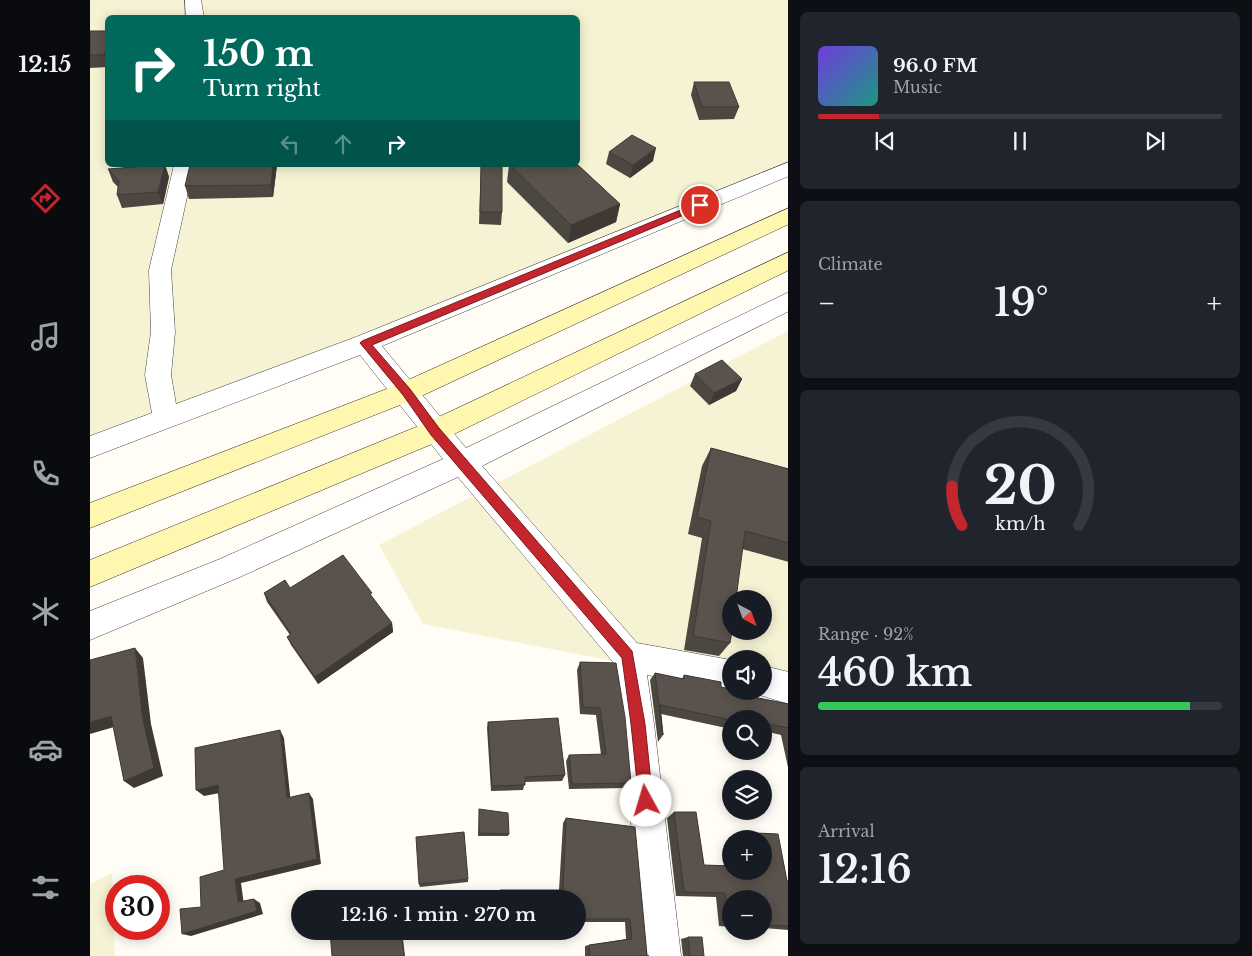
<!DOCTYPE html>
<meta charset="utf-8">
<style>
:root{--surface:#171b24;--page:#20242c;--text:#f1f3f6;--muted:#9ea1a6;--line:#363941;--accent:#c4262e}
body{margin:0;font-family:"Libre Baskerville",serif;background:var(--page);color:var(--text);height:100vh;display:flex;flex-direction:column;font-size:19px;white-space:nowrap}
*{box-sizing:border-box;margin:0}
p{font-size:16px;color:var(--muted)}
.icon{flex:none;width:28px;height:28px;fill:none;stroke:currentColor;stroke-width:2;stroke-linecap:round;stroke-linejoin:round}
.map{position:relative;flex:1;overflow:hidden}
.drawer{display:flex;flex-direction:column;gap:12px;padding:12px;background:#0d0f14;width:464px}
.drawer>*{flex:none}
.banner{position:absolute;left:15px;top:15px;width:475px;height:152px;border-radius:8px;box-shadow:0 2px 12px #0003;background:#00695c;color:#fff;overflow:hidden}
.needle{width:32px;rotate:139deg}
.fabs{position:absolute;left:632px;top:590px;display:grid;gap:10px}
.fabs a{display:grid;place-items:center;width:50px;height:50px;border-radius:50%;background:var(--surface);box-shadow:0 2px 12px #0003;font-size:25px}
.speed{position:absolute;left:15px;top:875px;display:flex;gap:10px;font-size:25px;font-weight:700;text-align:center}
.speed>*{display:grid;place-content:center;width:65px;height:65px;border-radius:50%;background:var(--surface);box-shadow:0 2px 12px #0003;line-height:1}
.speed .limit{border:8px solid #d22;background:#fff;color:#111}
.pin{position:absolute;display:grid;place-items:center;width:42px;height:42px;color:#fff;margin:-21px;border:2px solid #fff;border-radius:50%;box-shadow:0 1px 5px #0007}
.me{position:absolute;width:55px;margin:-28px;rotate:354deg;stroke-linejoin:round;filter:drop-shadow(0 0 4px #0008)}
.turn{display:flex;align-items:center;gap:18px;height:105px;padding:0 15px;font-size:22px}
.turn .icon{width:65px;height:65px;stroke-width:2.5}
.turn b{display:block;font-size:35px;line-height:42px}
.lanes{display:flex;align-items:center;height:48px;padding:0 15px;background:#0003;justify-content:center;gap:25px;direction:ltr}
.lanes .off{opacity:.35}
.big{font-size:38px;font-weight:600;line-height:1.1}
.drawer .tile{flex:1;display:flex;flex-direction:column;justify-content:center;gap:8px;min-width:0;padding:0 18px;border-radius:8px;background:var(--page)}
.drawer .dial{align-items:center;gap:0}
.dial svg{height:130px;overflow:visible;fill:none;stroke:var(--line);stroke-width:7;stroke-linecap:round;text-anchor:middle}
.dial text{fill:var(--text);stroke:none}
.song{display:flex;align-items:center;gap:15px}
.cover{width:60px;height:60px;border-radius:8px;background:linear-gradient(135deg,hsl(260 70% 55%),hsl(170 70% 35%))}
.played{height:5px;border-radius:2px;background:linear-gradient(90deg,var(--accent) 15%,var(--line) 15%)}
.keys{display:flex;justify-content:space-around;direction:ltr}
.heat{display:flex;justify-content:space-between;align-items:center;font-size:28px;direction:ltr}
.charge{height:8px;border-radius:4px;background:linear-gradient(90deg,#34c759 92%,var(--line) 0)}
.trip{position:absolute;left:201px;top:890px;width:295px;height:50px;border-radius:25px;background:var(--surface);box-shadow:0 2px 12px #0003;font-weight:600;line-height:50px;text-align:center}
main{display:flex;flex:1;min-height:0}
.dock{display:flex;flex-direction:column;width:90px;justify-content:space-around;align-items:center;background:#090b0e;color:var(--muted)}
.dock .icon{width:35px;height:35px}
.dock .current{color:var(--accent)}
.dock b{font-size:22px;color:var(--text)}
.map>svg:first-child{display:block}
</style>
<main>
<nav class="dock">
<b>12:15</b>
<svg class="icon current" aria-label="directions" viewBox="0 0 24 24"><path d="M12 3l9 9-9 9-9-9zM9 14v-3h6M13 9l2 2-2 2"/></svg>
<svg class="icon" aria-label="music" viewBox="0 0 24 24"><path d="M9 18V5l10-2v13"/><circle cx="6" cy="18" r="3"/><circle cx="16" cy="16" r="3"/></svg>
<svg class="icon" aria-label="phone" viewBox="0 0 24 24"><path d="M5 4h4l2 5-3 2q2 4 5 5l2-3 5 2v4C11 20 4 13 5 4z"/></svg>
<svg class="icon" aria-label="climate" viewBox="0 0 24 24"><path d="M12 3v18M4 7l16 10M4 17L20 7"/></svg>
<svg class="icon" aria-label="car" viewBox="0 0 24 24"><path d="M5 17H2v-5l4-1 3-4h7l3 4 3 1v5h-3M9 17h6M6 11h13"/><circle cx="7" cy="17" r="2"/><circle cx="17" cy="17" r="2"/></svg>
<svg class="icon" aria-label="filters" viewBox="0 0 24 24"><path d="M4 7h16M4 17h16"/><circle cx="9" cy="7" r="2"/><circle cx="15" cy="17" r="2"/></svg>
</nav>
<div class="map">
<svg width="699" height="956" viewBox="0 0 699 956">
<rect width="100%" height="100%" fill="#fffdf5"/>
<g fill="#f6f3d4" fill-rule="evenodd">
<path d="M0 0H698V168L0 447ZM18 18H488V165H18Z"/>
<path d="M698 331V699L674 690V659H641V684L333 624 289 545ZM641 599H674V631H641Z"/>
<polygon points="22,873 25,956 0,956 0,884"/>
</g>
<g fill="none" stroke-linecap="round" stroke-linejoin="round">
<g stroke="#444" stroke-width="1">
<g id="street">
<polygon points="95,0 111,0 114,18 96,18"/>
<polygon points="699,162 699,176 292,346 376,448 699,292 699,311 392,466 547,643 641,660 641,690 557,675 564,724 591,956 553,956 532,724 523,662 368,477 150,577 0,640 0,611 130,559 353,459 270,355 0,458 0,436 62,413 55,375 61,332 59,270 84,165 104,165 81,270 85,332 81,375 86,404 266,337"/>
<polygon points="674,666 699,672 699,704 663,693 662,691 674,691"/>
</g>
</g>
<g stroke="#333" stroke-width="1">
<g id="secondary">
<polygon points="699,208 699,224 325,399 0,528 0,503 307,385"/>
<polygon points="699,252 699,270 354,439 0,587 0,560 336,423"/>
</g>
</g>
<use href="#street" fill="#fff" fill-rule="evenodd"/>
<use href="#secondary" fill="#fff6b0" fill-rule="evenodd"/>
</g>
<g fill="#4d4742">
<polygon points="0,31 18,31 18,67 0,68"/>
<polygon points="604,82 649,107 644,119 609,120 601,95"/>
<polygon points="519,152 563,161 540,178 516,164"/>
<polygon points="75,165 79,177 73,204 32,208 27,195 28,187 23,182 18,169"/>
<polygon points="100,165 187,165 183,197 99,199 95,186"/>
<polygon points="391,165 412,212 411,225 389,224"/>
<polygon points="419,165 488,165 530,204 526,222 478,243 417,182"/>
<polygon points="605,374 652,379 646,391 619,405 600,386"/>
<polygon points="621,448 699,469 699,562 652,549 640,643 629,656 594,650 612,538 598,534 612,466"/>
<polygon points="200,588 283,599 302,623 303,632 228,684 201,645 197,637 200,635 177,602 174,593"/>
<polygon points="490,662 526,663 541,783 536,788 479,789 476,761 479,755 511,755 506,715 490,714 487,670"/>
<polygon points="565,673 592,679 594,675 631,687 653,695 699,704 699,772 691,735 674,731 674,719 641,719 641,729 571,714 573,735 568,742 560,680"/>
<polygon points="398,722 475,775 472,781 435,782 433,790 401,791 397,728"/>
<polygon points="389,809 419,834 418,836 388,836"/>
<polygon points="584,812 606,812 614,865 641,866 641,871 674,871 674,839 655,839 665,833 688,834 697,881 699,881 699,930 674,928 674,899 641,899 641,927 629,926 626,897 586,896 577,818"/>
<polygon points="476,818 545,827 557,955 559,956 495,956 495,946 499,945 536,939 535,922 488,922 488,899 408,899 408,893 410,890 469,890 473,823"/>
<polygon points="378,879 378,882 330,887 329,884"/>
<polygon points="598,937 614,956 593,956 591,939"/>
</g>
<g fill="#3f3936">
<polygon points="18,44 18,64 14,55"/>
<polygon points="566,148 563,161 540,178 543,165"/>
<polygon points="75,165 79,177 73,204 68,192"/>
<polygon points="183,165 187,165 183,197 181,185"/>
<polygon points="530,204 526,222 478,243 481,225"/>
<polygon points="652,379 646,391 619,405 624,393"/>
<polygon points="302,623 303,632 228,684 225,677"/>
<polygon points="45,648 53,658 61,724 73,776 44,788 34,781 52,715"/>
<polygon points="21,716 31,725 0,734 0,722"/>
<polygon points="190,730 194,738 201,804 197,798"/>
<polygon points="128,785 135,792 114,796 106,790"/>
<polygon points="219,793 223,799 231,864 151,883 154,905 148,902 145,879"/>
<polygon points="164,899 170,903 173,914 101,936 92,934"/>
<polygon points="311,931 312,931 315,956 314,956"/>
</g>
<g fill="#5a524d" stroke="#3f3936">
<polygon points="0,31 18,31 18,44 14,55 0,55"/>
<polygon points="604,82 639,82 649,107 612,107"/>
<polygon points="542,135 566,148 543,165 519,152"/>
<polygon points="68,165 75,165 68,192 27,195 29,181 18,169"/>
<polygon points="100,165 183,165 181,185 95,186"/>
<polygon points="391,165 412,165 412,212 390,212"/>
<polygon points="420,165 488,165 530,204 481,225"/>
<polygon points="632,360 652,379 624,393 605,374"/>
<polygon points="621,448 699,469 699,543 655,531 646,599 641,599 642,631 640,643 603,636 621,521 607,517"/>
<polygon points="253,555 282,593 280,594 302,623 225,677 197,637 201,634 174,593 195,580 200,588"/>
<polygon points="45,648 52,715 64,768 34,781 21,716 0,722 0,660"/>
<polygon points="490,662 526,663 535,717 541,783 482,784 479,755 516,754 510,708 493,707"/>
<polygon points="565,673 594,679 594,675 631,682 631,687 641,689 641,691 654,691 653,695 699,704 699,728 674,723 674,719 641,719 641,720 570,705 573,735"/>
<polygon points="468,718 475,775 435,777 435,785 402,786 398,722"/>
<polygon points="190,730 197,798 219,793 227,859 145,879 148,902 164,899 167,911 92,934 90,909 111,907 110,877 134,870 128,785 106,790 105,748"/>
<polygon points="389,809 418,813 419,834 389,833"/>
<polygon points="584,812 606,812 614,865 641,866 641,871 674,871 674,839 666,839 665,833 688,834 697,881 699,881 699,926 674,925 674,899 641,899 641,924 639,924 635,893 594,892"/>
<polygon points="476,818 545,827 557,955 559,956 500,956 499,945 542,939 540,919 488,919 488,899 410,899 410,890 473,890"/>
<polygon points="374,832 378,879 329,884 326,837"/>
<polygon points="307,891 308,899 257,899"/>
<polygon points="240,931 311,931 314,956 242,956"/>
<polygon points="598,937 612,937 614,956 599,956 600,954"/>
</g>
<polygon fill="#c4262e" stroke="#7f191e" points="610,202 613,203 613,207 282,345 320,389 349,428 542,651 555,724 563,801 561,806 556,808 551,806 549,801 541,724 532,658 341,435 313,395 270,343 272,341"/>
</svg>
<div class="fabs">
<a><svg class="needle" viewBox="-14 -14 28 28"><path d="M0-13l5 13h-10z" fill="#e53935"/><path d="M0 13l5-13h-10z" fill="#9ea1a6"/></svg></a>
<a><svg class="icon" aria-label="sound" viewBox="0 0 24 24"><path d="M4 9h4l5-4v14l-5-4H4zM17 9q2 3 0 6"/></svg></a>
<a><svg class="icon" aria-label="search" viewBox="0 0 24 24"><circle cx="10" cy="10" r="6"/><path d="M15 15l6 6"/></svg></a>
<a><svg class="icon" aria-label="layers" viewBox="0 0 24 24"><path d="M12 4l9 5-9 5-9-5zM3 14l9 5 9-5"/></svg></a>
<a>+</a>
<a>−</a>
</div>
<div class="speed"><div class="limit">30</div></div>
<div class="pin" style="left:610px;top:205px;background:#d93025"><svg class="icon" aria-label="arrive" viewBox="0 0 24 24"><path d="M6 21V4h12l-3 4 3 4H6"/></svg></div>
<svg class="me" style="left:556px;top:801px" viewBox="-20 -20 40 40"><circle r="19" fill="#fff"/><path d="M0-13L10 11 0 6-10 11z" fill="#c4262e"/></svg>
<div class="trip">12:16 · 1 min · 270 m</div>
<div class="banner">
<div class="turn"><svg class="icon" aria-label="right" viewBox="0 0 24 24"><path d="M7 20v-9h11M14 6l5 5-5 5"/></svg><div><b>150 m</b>Turn right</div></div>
<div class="lanes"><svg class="icon off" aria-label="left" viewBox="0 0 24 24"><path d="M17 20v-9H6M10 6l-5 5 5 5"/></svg><svg class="icon off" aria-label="ahead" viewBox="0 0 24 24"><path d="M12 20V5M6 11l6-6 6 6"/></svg><svg class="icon" aria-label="right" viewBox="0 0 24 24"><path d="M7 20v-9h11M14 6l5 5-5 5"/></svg></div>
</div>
</div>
<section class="drawer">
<div class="tile">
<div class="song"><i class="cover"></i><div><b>96.0 FM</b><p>Music</p></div></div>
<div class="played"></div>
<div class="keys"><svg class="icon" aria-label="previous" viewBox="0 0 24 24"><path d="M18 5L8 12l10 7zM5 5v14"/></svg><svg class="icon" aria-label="pause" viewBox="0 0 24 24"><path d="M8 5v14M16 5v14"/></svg><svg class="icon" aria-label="next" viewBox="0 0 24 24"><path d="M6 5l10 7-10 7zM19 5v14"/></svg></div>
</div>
<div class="tile"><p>Climate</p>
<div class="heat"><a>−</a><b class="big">19°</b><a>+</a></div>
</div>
<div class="tile dial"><svg viewBox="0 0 100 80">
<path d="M14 69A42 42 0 1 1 86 69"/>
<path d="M14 69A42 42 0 0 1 8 45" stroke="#c4262e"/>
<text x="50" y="56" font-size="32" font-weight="700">20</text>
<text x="50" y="72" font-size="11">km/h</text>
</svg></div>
<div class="tile"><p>Range · 92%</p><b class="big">460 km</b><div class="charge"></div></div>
<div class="tile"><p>Arrival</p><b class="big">12:16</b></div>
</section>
</main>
